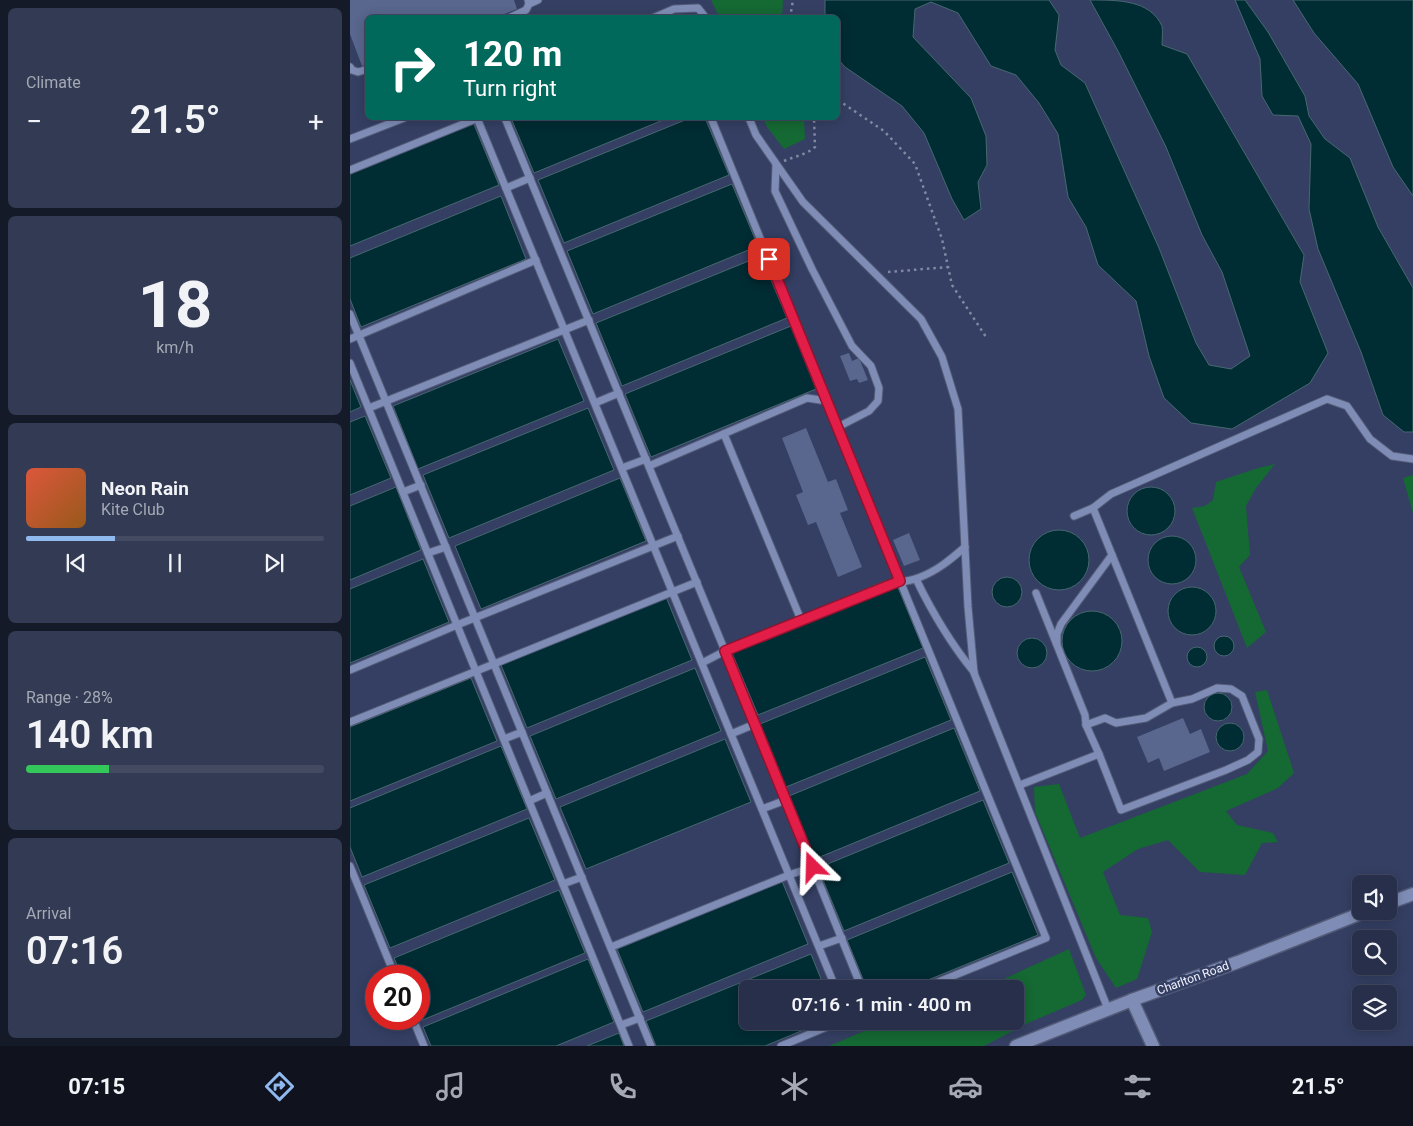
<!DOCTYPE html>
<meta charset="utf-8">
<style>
:root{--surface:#272f4a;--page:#333b54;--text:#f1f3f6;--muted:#a4a9b5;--line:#434a62;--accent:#90b9f0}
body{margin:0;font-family:Roboto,sans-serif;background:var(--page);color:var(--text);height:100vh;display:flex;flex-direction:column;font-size:19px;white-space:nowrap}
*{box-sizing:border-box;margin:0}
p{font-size:16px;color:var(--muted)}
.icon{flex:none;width:28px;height:28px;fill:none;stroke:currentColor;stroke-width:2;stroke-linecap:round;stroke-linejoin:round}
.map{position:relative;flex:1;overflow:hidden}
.side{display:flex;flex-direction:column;gap:8px;padding:8px;background:#151a29;width:350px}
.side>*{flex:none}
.hud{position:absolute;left:15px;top:15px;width:475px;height:105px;border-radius:8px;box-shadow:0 2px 12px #0003,0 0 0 1px var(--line);background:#00695c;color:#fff;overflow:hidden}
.fabs{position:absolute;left:1002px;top:875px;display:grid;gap:10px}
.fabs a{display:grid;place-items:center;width:45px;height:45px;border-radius:8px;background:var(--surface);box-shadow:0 2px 12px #0003,0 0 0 1px var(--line);font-size:25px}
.speed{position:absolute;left:15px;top:965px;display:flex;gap:10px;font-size:25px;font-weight:700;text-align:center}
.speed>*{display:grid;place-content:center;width:65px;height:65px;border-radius:50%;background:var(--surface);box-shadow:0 2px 12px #0003,0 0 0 1px var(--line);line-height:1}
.speed .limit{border:8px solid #d22;background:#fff;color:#111}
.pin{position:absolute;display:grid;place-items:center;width:42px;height:42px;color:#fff;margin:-21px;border-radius:10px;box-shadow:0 2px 8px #0006}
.me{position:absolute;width:55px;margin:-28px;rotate:338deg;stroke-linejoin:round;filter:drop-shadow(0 0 4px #0008)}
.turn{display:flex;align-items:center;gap:18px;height:105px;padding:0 15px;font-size:22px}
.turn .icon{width:65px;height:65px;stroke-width:2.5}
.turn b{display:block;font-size:35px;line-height:42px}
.big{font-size:38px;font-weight:600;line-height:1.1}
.side .card{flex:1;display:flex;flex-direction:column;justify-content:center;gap:8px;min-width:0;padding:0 18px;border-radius:8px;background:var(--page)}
.side .dial{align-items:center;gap:0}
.dial b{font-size:65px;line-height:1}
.song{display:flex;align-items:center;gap:15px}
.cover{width:60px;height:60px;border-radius:8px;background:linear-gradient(135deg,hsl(10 70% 55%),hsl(30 70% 35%))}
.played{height:5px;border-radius:2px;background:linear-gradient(90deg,var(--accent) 30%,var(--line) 30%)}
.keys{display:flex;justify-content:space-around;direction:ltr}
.heat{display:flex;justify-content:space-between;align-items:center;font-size:28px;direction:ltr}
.charge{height:8px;border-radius:4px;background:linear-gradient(90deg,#34c759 28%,var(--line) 0)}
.trip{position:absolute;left:389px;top:980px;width:285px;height:50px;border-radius:8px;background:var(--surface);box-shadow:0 2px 12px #0003,0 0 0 1px var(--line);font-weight:600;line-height:50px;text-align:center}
.menu{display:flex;height:80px;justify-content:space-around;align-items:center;background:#10131e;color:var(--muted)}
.menu .icon{width:35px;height:35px}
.menu .active{color:var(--accent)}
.menu b{font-size:22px;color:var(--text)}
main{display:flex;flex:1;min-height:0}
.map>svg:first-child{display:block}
</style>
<main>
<section class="side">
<div class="card"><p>Climate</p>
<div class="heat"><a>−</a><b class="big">21.5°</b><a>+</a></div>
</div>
<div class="card dial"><b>18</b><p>km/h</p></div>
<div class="card">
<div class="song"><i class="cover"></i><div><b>Neon Rain</b><p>Kite Club</p></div></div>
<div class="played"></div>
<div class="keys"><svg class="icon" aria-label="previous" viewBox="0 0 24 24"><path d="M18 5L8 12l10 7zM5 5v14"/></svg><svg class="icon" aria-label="pause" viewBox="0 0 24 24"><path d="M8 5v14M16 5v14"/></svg><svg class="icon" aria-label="next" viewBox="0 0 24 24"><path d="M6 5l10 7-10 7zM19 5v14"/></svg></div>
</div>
<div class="card"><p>Range · 28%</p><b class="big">140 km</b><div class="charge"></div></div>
<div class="card"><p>Arrival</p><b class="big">07:16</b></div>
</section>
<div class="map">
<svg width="1063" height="1046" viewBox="0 0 1063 1046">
<rect width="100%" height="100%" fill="#343f63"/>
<g fill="#156933">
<polygon points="361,0 433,0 432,17 369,17"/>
<polygon points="413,118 454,118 455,139 434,149 417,127"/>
<polygon points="925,464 906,488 896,506 900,555 889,567 916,632 897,648 842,508 855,506 863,500 866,482 908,468"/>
<polygon points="1063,475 1063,513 1053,478"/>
<polygon points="917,690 944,773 928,788 876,811 887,825 923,833 928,842 912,843 895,875 850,872 818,840 788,849 753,872 770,915 798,918 802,932 787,979 766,988 746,958 685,812 684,787 709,784 730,838 897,774 918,751 905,692"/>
<polygon points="719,949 736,995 732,1000 678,1023 634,1046 479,1046 538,1021 665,1021 665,989 632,989"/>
</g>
<g fill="#002c33" stroke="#486870">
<path d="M475 0H699L709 15 705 50 711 65 735 83 809 248 846 343 859 365 881 369 900 356 872 272 852 235 816 147 768 51 740 0C769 0 800 0 812 26 813 31 812 39 812 45L837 54 954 255 950 282 978 353 960 383 882 429 841 423 814 398 799 356 786 301 748 265 736 227 718 197 708 134 689 103 666 75 641 66 608 13 581 2 565 9 563 37 621 98 636 136 637 165 628 182 631 209 614 220 602 199 574 133 552 106 495 67 488 59V18L475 17Z"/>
<polygon points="885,0 895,0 918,32 955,96 959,116 975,139 1000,158 1028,227 1063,288 1063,432 1054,432 1033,415 1011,352 968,249 959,209 961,144 948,116 923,115 912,96 910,59"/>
<polygon points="943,0 1063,0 1063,196 1043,167 1008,84 964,33"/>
<polygon points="161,118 318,118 184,173"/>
<polygon points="340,118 355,118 379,175 214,243 188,180"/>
<polygon points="123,122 149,185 0,246 0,173"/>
<polygon points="382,184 408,246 243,314 217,251"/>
<polygon points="151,196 176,259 11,327 0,299 0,258"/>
<polygon points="411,256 437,318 272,386 246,323"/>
<polygon points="441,326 466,389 301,457 275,394"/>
<polygon points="208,339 234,401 68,469 43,406"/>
<polygon points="0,380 11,407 0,412"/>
<polygon points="238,408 264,470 99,538 73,475"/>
<polygon points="15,416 41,478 0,495 0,422"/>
<polygon points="270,478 296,541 131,609 105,546"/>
<circle cx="801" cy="511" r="24"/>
<polygon points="46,487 71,550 0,580 0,506"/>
<circle cx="709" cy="560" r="30"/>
<circle cx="822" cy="560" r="24"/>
<polygon points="73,559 99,622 0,663 0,589"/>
<circle cx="657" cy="592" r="15"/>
<polygon points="547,585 573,648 408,715 382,653"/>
<circle cx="842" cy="611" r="24"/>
<polygon points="316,597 342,660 177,728 151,665"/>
<circle cx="742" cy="641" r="30"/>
<circle cx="874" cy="646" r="10"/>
<circle cx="682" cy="653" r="15"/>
<circle cx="847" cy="657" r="10"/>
<polygon points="575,657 601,720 436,787 410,724"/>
<polygon points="345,668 371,731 206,799 180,736"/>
<polygon points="121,678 147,741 0,801 0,727"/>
<circle cx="868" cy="707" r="14"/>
<circle cx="880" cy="737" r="14"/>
<polygon points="604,728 630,791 465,859 439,796"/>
<polygon points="375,739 401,802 236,869 210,807"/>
<polygon points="151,746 177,809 12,877 0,847 0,808"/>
<polygon points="633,800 659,863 494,931 468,868"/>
<polygon points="179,818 205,880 40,948 14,885"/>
<polygon points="662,872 688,935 556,989 517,989 497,940"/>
<polygon points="432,881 458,944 293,1012 267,949"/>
<polygon points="209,890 235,953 70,1021 69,976 52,976 44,958"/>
<polygon points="461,954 475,989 398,989 398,1021 475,1021 415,1046 306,1046 296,1021"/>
<polygon points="238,959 264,1022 206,1046 81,1046 73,1027"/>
<polygon points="269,1033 274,1046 237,1046"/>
</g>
<g fill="#59668d">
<polygon points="0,0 164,0 167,9 144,18 18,18 18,64 12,66 0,34"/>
<polygon points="499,353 502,361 509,358 518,380 509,383 507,379 500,381 490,356"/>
<polygon points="456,428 478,482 486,479 498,510 490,513 512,567 488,577 466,522 458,525 446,495 453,492 432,438"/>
<polygon points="559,533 570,560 554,566 543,540"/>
<polygon points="833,718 840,734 851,729 860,752 814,771 809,758 798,763 787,737"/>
</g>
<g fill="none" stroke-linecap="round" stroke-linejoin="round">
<g stroke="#535b77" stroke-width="9">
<g id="service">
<polyline points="178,0 179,4 188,0"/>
<polyline points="159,18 176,10 179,4"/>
<polyline points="303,18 324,9 348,8 356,18"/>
<polyline points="0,67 2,70 8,72 18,69"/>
<polyline points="127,118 486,989"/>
<polyline points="155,118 375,651 512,989"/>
<polyline points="361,118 696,938 571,989"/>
<polyline points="399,118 406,135 453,202 571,319 592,357 608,409 618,607 624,673 758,1009"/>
<polyline points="0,139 54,118"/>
<polyline points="426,165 425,191 462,269 502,346 521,366 529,388 528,401 519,411 488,427"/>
<polyline points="0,170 128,118"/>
<polyline points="156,188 180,178"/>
<polyline points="0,314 301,1046"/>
<polyline points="0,339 186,260"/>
<polyline points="0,363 279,1046"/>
<polyline points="245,403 269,393"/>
<polyline points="19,408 239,320"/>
<polyline points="374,434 451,620"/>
<polyline points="299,466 457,398 477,401"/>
<polyline points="272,468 296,459"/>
<polyline points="53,492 71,485"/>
<polyline points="724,516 743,508"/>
<polyline points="78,553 96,547"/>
<path d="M566 579C582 612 601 644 624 672"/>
<polyline points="686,593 735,715 736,725"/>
<polyline points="707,644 707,634 711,624 762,555"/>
<path d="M352 663 375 651 536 585C547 582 558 582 568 578 587 571 600 560 615 547"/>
<polyline points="0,670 107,625 328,536"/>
<polyline points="0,722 347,582"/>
<polyline points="381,734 405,724"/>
<polyline points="154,739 172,732"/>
<polyline points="749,754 736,725 755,718 766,723 796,718 822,703 743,508 761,494 977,399 997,406 1020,439 1042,456 1063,459"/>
<polyline points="670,785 749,754 771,810 876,770 898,760 908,752 909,739 892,696 881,689 867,688 842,699 822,703"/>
<polyline points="179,801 197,793"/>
<polyline points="412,809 436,800"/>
<polyline points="0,866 45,976"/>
<polyline points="213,884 232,877"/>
<polyline points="469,946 492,938"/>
<polyline points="261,947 439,875 463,867"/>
<polyline points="63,1019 74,1046"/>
<polyline points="271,1025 290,1018"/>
<polyline points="431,1046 491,1021"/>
</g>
</g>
<g stroke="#535b77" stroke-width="15">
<polyline id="minor" points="782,1000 803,1046"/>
</g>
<g stroke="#535b77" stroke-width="15">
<g id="tertiary">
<polyline points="1039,903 1063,894"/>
<polyline points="666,1046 782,1000 888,962 1017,911"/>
</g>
</g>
<g stroke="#8189a2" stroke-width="2.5" stroke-dasharray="2.5 4" stroke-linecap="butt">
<polyline points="440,18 443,0"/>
<polyline points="488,100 534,131 565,164 592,239 602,285 636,337"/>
<path d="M434 161C445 156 456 155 465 147L464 118"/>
<polyline points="538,272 598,267"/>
</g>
<use href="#service" stroke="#7f8db6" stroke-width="7"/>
<use href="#minor" stroke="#7f8db6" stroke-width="12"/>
<use href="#tertiary" stroke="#7f8db6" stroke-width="12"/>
</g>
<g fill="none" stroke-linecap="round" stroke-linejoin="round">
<g stroke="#92132f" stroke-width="12">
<polyline id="route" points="419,259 550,581 375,651 463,867"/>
</g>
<use href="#route" stroke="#e11d48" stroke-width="9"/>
</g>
<g text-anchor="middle" stroke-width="5" stroke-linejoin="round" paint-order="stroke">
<g font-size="12" fill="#f1f4fe" stroke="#343f63">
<text transform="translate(843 978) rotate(-20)" y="4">Charlton Road</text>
</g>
</g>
</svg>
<div class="fabs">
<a><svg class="icon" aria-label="sound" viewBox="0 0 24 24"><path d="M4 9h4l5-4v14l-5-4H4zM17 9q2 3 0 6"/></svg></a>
<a><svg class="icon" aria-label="search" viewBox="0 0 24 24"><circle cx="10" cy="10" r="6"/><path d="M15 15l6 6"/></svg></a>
<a><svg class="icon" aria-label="layers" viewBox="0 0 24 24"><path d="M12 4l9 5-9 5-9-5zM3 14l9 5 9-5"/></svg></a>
</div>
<div class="speed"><div class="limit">20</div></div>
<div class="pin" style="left:419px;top:259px;background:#d93025"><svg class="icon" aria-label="arrive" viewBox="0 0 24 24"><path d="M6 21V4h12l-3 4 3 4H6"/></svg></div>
<svg class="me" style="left:463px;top:867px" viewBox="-20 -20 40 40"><path d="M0-17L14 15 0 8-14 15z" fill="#e11d48" stroke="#fff" stroke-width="4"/></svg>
<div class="trip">07:16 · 1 min · 400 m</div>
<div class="hud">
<div class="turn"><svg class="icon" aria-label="right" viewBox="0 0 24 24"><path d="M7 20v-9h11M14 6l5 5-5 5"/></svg><div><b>120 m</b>Turn right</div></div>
</div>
</div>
</main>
<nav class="menu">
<b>07:15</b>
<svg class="icon active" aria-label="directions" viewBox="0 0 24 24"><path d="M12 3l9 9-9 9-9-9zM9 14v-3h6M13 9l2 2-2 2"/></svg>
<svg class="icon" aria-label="music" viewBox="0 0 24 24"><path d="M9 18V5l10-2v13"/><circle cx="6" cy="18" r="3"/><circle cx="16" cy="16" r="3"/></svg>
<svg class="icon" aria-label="phone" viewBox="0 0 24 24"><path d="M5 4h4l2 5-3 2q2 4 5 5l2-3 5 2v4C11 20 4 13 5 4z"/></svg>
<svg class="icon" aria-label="climate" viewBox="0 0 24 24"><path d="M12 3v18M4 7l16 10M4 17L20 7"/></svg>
<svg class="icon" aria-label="car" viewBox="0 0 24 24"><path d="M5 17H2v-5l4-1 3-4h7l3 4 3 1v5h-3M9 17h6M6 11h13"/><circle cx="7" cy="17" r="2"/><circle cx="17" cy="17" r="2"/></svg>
<svg class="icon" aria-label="filters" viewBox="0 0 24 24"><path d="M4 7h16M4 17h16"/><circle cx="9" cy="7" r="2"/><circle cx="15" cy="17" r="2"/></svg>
<b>21.5°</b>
</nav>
